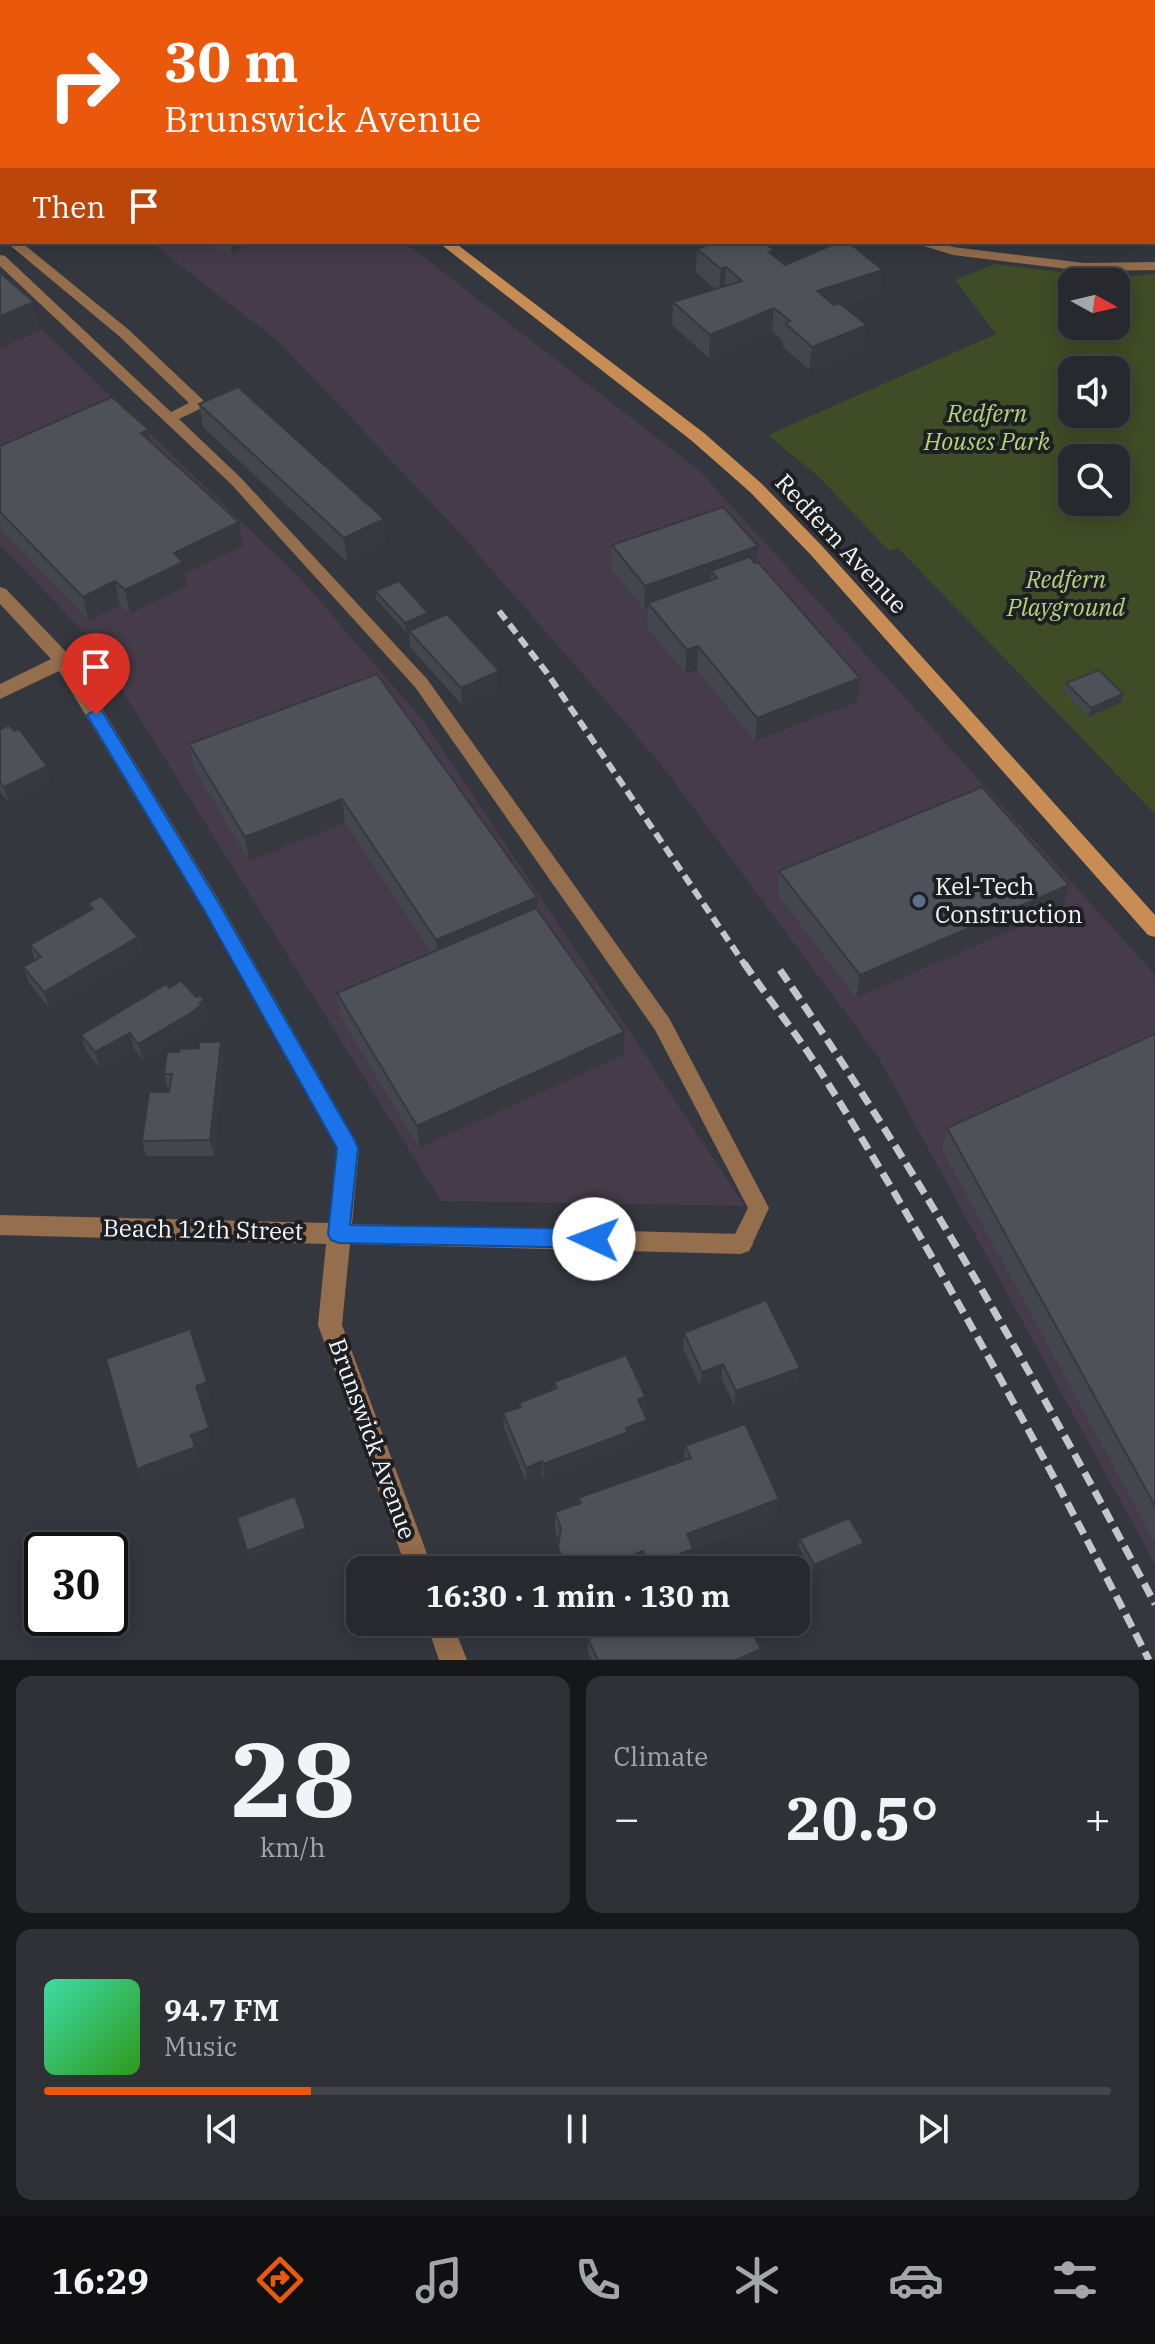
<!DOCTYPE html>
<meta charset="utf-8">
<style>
:root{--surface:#27292e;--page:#2f3136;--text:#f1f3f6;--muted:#a4a6aa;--line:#43454a;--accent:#ea580c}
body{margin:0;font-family:"IBM Plex Serif",serif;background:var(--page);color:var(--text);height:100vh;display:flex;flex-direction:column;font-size:30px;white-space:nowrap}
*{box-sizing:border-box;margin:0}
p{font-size:26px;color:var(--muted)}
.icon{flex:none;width:44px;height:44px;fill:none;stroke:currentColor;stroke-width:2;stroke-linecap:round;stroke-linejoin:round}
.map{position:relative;height:1660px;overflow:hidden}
.panel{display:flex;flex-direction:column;gap:16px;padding:16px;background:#151719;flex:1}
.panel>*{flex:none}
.top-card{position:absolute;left:0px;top:0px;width:1156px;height:244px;box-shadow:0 4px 20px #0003,0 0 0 2px var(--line);background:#ea580c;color:#fff;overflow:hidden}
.needle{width:52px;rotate:98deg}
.buttons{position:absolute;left:1058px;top:268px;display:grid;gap:16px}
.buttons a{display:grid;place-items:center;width:72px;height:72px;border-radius:16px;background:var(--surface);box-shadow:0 4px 20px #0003,0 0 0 2px var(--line);font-size:40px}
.speed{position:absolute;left:24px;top:1532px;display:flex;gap:16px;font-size:40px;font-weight:700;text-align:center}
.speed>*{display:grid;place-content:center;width:104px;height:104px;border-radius:50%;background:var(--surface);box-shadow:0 4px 20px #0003,0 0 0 2px var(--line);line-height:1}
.speed .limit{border:4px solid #111;border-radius:12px;background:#fff;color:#111}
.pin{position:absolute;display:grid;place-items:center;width:68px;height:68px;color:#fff;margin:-82px -34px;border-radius:50% 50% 50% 0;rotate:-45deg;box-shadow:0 0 8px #0007}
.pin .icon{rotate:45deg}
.me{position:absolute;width:88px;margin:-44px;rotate:272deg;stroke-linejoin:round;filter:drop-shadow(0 0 6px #0008)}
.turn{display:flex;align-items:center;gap:28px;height:168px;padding:0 32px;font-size:36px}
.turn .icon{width:104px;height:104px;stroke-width:2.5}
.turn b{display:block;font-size:56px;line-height:68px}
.then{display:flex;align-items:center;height:76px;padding:0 32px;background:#0003;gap:16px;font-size:30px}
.big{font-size:60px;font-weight:700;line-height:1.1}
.panel .widget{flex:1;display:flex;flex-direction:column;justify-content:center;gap:12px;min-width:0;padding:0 28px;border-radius:16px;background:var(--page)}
.panel .dial{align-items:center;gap:0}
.dial b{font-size:104px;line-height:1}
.song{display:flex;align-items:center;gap:24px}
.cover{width:96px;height:96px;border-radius:12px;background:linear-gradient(135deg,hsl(160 70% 55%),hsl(110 70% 35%))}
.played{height:8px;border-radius:4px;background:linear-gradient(90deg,var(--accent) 25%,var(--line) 25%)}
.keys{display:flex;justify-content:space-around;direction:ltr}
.heat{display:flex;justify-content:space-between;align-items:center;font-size:44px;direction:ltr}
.panel .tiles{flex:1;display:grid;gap:16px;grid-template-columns:1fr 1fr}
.widget:last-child{grid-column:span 2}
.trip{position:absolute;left:346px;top:1556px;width:464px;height:80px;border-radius:16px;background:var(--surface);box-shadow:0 4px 20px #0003,0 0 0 2px var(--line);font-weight:700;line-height:80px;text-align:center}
.menu{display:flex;height:128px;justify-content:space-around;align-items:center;background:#101012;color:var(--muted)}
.menu .icon{width:56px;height:56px}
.menu .selected{color:var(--accent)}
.menu b{font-size:36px;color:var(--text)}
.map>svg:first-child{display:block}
</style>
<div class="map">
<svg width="1155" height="1660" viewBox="0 0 1155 1660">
<rect width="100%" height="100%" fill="#34373e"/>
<g fill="#453b4a">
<polygon points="150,242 404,242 700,471 1150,969 1155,977 1155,1564 877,1055 660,763 458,531 280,343"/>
<polygon points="0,289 299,577 426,724 745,1206 441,1201 90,639 0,545"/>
</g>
<path fill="#3f4c25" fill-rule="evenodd" d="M995 264 1109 278 1155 274V814L898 548 889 551 819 477 768 435 996 334 955 280ZM1072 282H1116V326H1072ZM1072 370H1116V414H1072ZM1072 458H1116V502H1072Z"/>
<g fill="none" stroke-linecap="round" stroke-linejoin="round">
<g fill="#946e4d" fill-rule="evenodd">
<polygon points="630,0 642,0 643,2 631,2"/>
<polygon points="1045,0 1057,0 1059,2 1047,2"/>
<polygon points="1093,0 1105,0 1107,2 1095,2"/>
<polygon points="1154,56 1155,57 1155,65 1154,64"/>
<rect x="1154" y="98" width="1" height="8"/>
<rect x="0" y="228" width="2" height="10"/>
<polygon points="6,242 21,242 129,330 204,401 204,407 179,419 241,478 427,679 669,1018 769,1208 749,1251 741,1253 733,1251 730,1244 748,1208 655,1030 415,687 231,484 0,266 0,255 5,256 171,412 189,403 119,336"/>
<polygon points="911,242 934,242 953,247 1084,263 1155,262 1155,270 1084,271 953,255"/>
</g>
<g fill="#946e4d" fill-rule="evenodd">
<polygon points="0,587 6,589 70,656 218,899 356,1141 359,1148 352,1224 741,1234 749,1237 753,1244 749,1251 741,1254 350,1244 342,1325 433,1570 407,1570 318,1325 326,1244 0,1235 0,1215 329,1223 337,1149 204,911 59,671 0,699 0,684 51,659 0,604"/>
<polygon points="426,1622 452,1622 467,1660 439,1660"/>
</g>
<g fill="#c88c55" fill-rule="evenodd">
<polygon points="67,0 82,0 83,2 68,2"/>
<polygon points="438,242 454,242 704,433 762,484 822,546 1155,915 1155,937 1148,935 810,554 750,492 692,441"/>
</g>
<polyline stroke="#c4c6cb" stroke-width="6" stroke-dasharray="11 6" stroke-linecap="butt" points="499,611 547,673 745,965"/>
<g stroke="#c4c6cb" stroke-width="7" stroke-dasharray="14 7" stroke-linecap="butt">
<path d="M744 963C770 1001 800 1038 824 1077 942 1266 1048 1462 1149 1660"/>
<path d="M780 970C920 1173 1040 1386 1155 1604"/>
</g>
</g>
<g fill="#43464c">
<polygon points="0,0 2,2 2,51 0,50"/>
<polygon points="268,0 507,0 507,2 432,2"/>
<polygon points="839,0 1031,0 1030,2 842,2"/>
<polygon points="2,111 2,134 0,125 0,112"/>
<polygon points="202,242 251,242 232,255"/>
<polygon points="697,249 773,256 785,265 883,270 880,293 842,306 864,349 809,370 783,347 783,341 772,331 709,358 672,325 673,302 715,289 696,272"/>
<polygon points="199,404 386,543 347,562 203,427"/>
<polygon points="149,430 151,442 239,522 243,546 185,574 187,586 130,614 120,605 89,621 0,529 0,446"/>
<polygon points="612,545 756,563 857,702 755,741 697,670 685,674 647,627 648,608 644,609 611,569"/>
<polygon points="375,591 428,613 429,621 406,632 376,599"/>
<polygon points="409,631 499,671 499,688 462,705 410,647"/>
<polygon points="377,674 537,910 624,1032 624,1055 419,1148 340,1016 337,993 431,953 345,823 249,861 194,768 189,744"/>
<polygon points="1066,683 1121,703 1088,717 1064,692"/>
<polygon points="0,730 52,782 9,803 0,792"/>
<polygon points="779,871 1069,885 1063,908 856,998 777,894"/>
<polygon points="88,903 138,937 143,953 49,1008 29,983 23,967 35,960 30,945 90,910"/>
<polygon points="169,988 204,1000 208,1016 205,1018 206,1020 195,1029 143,1060 134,1049 100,1068 86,1051 81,1035"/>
<polygon points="1155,1034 1155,1543 942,1150 947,1128"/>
<polygon points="221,1042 224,1058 214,1156 146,1156 142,1141 169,1092 170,1090 168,1090 164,1074 179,1052 199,1048"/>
<polygon points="684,1333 798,1382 734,1405 721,1378 700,1386 683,1348"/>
<polygon points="554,1382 645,1396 644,1411 643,1411 647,1420 646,1434 627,1442 627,1446 544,1478 542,1475 526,1482 504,1428 503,1413 519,1408 519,1403 554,1390"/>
<polygon points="685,1446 776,1519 693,1550 692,1568 686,1570 560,1570 558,1566 559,1541 555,1532 555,1512 578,1504 578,1498 684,1461"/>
<polygon points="800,1539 864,1543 862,1550 813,1572 798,1546"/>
<polygon points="644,1624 761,1649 759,1660 592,1660 588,1652 588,1639"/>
</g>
<g fill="#37393e">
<polygon points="357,0 431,0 431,1 350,2"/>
<polygon points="479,0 507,0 507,2 472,2"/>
<polygon points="730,0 747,0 741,2 730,2"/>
<polygon points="792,0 807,0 800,2 791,2"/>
<polygon points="1012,0 1031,0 1030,2 1006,2"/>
<polygon points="2,15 2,37 0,36 0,16"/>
<polygon points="1154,154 1155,154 1154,175"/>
<polygon points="230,242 251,242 232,255"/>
<polygon points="726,267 724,291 719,292 721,269"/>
<polygon points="883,270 880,293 815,314 817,291"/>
<polygon points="34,302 40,331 0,348 0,316"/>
<polygon points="774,308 772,331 709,358 710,335"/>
<polygon points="867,325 864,349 809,370 812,347"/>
<polygon points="149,430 153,454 141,433"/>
<polygon points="384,519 386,543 347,562 344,538"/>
<polygon points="239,522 243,546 185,574 187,586 130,614 125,590 174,553"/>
<polygon points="758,546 756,570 717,578 711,571 710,586 648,603 648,608 644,609 645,586"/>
<polygon points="115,581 120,605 89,621 83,597"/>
<polygon points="428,613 429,621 406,632 405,623"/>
<polygon points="698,646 697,670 685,674 687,650"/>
<polygon points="499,671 499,688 462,705 461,688"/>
<polygon points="860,678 857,702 755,741 757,718"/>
<polygon points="1123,694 1121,703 1088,717 1091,708"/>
<polygon points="47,766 52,782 9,803 4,787"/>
<polygon points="342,799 345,823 249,861 245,837"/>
<polygon points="1069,885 1063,908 856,998 860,975"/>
<polygon points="537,897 537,920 438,963 436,940"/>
<polygon points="138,937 143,953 49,1008 44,992"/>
<polygon points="204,1000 208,1016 205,1018 206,1020 195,1029 143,1060 138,1044"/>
<polygon points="624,1032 624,1055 419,1148 417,1126"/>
<polygon points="130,1033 134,1049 100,1068 95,1052"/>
<polygon points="221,1042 224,1058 214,1156 210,1140"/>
<polygon points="723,1364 721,1378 700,1386 702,1372"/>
<polygon points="800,1368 798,1382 734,1405 736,1391"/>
<polygon points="207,1382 211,1397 201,1401 196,1386"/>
<polygon points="645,1396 644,1411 637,1414 638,1400"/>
<polygon points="647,1420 646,1434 627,1442 627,1446 544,1478 543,1464"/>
<polygon points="209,1428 213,1442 196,1449 191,1435"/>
<polygon points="195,1447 199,1461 142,1483 137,1469"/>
<polygon points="542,1461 542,1475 526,1482 526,1468"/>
<polygon points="779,1499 776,1519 693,1550 692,1568 686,1570 650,1570 650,1566 687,1534"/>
<polygon points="306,1528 308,1535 249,1558 247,1551"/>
<polygon points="864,1543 862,1550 813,1572 814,1565"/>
<polygon points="643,1551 642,1570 597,1570"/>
<polygon points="594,1562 594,1570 574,1570"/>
<polygon points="761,1649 759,1660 736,1660"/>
</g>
<g fill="#4e5158" stroke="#37393e" stroke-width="2">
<polygon points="0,0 46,0 50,2 2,2 2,15 0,16"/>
<polygon points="268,0 357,0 350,2 261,2"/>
<polygon points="451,0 479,0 472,2 453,2"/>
<polygon points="874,0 1012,0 1006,2 877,2"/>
<polygon points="715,242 764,242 774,250 769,252 785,265 839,242 848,242 883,270 817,291 834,305 839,303 867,325 812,347 785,323 790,321 774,308 710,335 673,302 742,281 726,267 721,269 697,249"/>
<polygon points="0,273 34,302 0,316"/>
<polygon points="238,387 384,519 344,538 199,404"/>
<polygon points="112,397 149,430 141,433 239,522 174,553 183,562 125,590 115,581 83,597 0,512 0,446"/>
<polygon points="723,507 758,546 645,586 612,545"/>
<polygon points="749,557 755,563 758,562 860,678 757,718 698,646 687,650 648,603 717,578 711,571"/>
<polygon points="399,581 428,613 405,623 375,591"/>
<polygon points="447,614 499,671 461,688 409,631"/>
<polygon points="1099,670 1123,694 1091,708 1066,683"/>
<polygon points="377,674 537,897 436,940 342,799 245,837 189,744"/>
<polygon points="9,725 14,731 19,729 47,766 4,787 0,782 0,730"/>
<polygon points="982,787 1069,885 860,975 779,871"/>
<polygon points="101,896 138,937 44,992 23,967 41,957 30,945 93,909 88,903"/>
<polygon points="536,908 624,1032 417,1126 337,993"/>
<polygon points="181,981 196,997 200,995 204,1000 200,1003 202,1004 191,1013 138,1044 130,1033 95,1052 81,1035 166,984 169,988"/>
<polygon points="1155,1034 1155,1506 947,1128"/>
<polygon points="199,1042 221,1042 210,1140 142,1141 149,1092 169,1092 172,1074 164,1074 167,1052 179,1052 179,1049 199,1048"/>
<polygon points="766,1300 800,1368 736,1391 723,1364 702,1372 684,1333"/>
<polygon points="190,1329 207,1382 196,1386 209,1428 191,1435 195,1447 137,1469 106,1359"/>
<polygon points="626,1355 645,1396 638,1400 647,1420 626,1428 628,1432 543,1464 542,1461 526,1468 503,1413 521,1407 519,1403 557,1388 554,1382"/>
<polygon points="745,1424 779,1499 687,1534 693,1549 650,1566 643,1551 597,1569 594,1562 574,1570 567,1570 558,1547 561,1528 555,1512 581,1503 578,1498 691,1458 685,1446"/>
<polygon points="295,1496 306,1528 247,1551 237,1518"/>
<polygon points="849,1518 864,1543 814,1565 800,1539"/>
<polygon points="627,1622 643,1622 644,1624 649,1622 747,1622 761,1649 736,1660 598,1660 588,1639"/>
</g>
<polygon fill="#1a73e8" stroke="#114b97" stroke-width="2" points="96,709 102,711 217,900 355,1141 358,1148 350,1225 594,1229 602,1232 605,1239 602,1245 594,1248 339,1243 331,1240 328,1234 337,1148 204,910 87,715"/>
<circle fill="#5c6f8a" stroke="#1d1f22" stroke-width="3" cx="919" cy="901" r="8"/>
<g text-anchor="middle" stroke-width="8" stroke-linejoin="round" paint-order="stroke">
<g font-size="24" font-style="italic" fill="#b6d37a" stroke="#1d1f22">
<text x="987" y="422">Redfern<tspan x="987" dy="28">Houses Park</tspan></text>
<text x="1066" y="588">Redfern<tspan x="1066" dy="28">Playground</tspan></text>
</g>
<g font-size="24" fill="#f2f4f8" stroke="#1d1f22">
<text transform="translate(841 544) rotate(47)" y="8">Redfern Avenue</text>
<text transform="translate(203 1230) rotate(1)" y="8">Beach 12th Street</text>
<text transform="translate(372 1439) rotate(70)" y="8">Brunswick Avenue</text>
</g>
<g font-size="24" fill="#f2f4f8" stroke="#1d1f22" text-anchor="start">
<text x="935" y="895">Kel-Tech<tspan x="935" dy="28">Construction</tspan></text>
</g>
</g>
</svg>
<div class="buttons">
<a><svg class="needle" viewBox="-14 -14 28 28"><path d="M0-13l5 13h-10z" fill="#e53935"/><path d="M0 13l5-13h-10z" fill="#a4a6aa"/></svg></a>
<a><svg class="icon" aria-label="sound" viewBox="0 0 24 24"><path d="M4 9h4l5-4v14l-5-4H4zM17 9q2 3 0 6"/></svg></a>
<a><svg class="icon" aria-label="search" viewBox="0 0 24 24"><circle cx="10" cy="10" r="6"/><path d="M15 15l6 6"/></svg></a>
</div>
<div class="speed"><div class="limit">30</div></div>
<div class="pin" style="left:96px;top:715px;background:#d93025"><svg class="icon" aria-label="arrive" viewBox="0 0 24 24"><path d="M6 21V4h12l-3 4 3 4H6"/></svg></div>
<svg class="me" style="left:594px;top:1239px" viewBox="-20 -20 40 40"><circle r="19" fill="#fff"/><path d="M0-13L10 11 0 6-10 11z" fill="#1a73e8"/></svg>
<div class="trip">16:30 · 1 min · 130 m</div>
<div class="top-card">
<div class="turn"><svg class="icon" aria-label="right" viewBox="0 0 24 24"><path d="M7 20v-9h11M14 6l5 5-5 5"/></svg><div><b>30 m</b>Brunswick Avenue</div></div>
<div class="then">Then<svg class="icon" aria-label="arrive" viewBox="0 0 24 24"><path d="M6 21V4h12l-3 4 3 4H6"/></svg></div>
</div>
</div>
<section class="panel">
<div class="tiles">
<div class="widget dial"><b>28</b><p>km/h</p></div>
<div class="widget"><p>Climate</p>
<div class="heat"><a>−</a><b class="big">20.5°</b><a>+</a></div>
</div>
<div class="widget">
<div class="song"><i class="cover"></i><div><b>94.7 FM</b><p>Music</p></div></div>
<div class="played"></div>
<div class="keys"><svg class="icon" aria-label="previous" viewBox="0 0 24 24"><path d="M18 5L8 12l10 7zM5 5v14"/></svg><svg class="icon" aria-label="pause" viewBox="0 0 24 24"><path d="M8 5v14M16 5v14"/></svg><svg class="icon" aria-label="next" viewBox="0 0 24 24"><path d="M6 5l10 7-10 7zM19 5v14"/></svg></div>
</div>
</div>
</section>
<nav class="menu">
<b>16:29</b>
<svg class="icon selected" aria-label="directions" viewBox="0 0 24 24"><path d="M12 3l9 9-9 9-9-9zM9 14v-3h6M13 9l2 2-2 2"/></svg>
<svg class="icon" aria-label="music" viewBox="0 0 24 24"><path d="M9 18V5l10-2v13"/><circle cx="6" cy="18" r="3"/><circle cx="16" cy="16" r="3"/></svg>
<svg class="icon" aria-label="phone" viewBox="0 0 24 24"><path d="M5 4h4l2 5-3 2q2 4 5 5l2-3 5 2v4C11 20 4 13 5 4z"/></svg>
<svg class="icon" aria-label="climate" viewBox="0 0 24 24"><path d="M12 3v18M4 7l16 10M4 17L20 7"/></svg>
<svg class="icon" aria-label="car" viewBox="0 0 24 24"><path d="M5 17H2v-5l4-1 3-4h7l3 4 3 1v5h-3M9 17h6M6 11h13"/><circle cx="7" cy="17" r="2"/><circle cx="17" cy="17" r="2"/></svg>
<svg class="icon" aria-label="filters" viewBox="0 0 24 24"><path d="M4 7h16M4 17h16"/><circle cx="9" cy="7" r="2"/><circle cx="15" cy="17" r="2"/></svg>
</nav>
